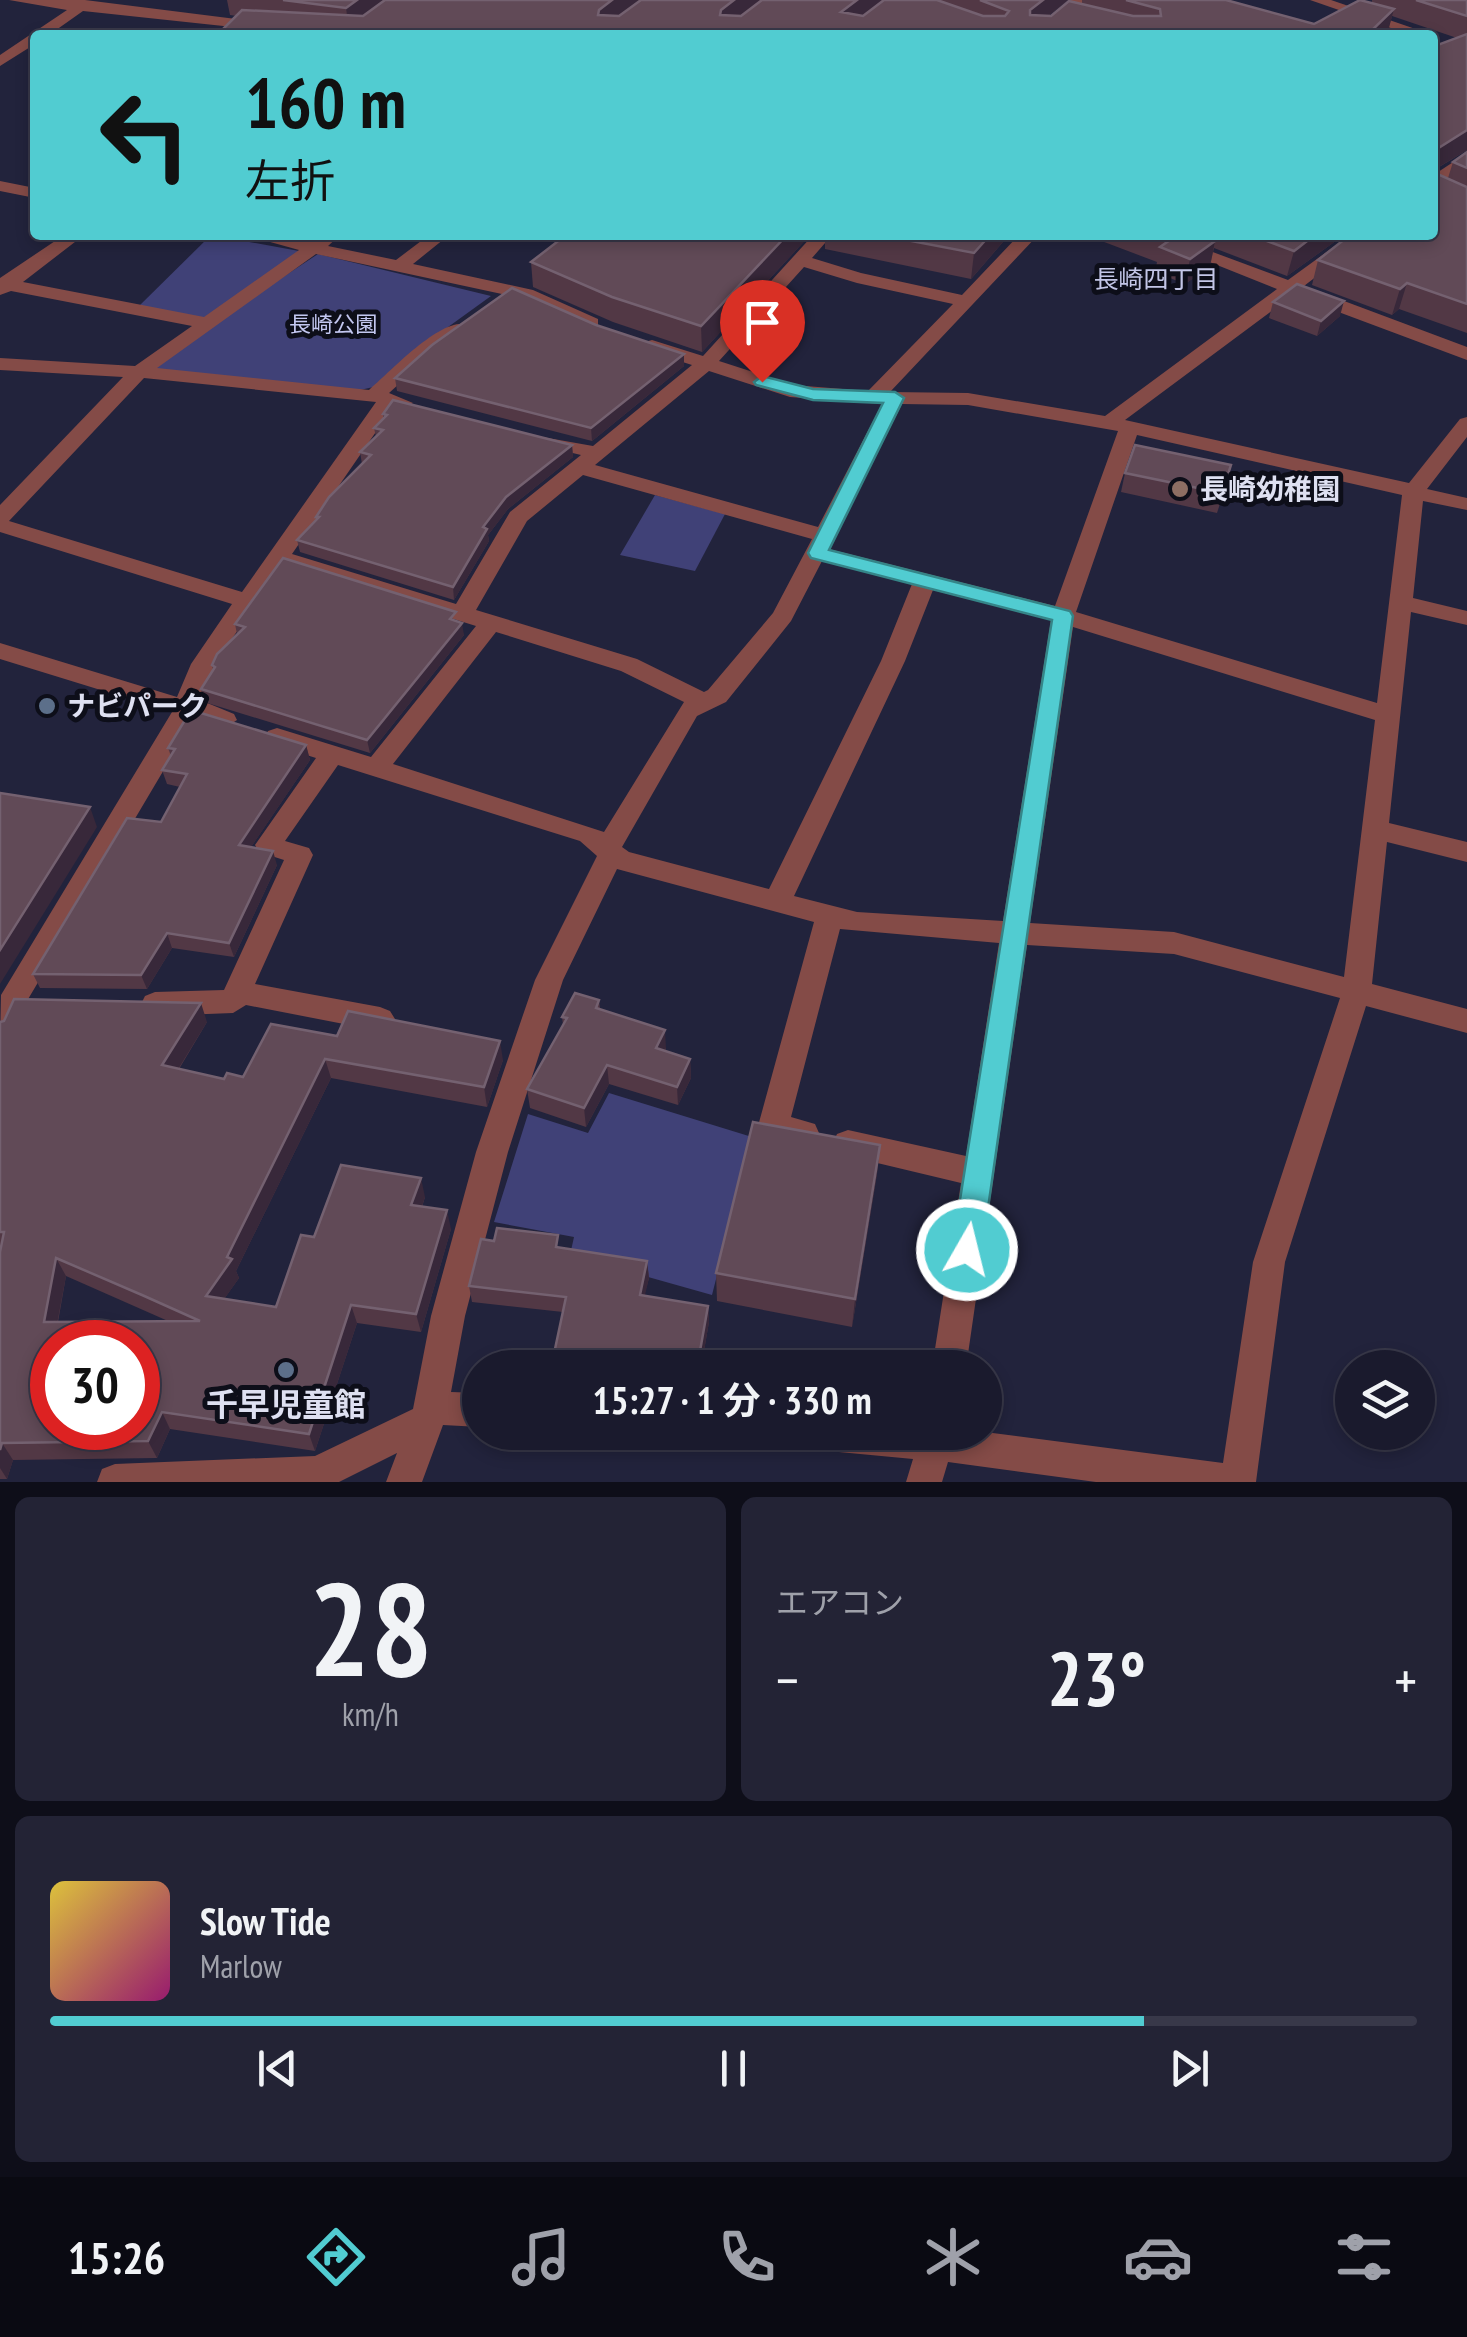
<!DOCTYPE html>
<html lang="ja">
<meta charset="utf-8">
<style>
:root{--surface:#1a1a2d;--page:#232335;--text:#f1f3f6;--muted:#9fa1aa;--line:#383849;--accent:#51ccd1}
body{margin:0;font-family:"PT Sans Narrow","Noto Sans JP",sans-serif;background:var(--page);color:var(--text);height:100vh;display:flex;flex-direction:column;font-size:38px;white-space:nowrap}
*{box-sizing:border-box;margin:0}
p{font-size:32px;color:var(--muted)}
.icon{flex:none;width:55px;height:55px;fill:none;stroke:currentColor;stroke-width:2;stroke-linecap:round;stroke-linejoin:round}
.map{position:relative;height:1482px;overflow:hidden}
.side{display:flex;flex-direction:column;gap:15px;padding:15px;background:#0e0e19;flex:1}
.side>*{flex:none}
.hud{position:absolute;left:30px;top:30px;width:1408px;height:210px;border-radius:10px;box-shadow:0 5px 15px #0003,0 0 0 2px var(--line);background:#51ccd1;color:#111;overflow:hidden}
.buttons{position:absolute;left:1335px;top:1350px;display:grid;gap:20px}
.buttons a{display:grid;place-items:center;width:100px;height:100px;border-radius:50%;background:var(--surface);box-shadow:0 5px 15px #0003,0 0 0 2px var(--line);font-size:50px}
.speed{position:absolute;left:30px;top:1320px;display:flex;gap:20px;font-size:50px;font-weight:700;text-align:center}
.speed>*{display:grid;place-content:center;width:130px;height:130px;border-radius:50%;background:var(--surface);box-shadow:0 5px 15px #0003,0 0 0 2px var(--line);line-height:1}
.speed .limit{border:15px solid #d22;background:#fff;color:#111}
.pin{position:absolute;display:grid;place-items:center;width:85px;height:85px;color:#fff;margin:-102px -42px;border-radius:50% 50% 50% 0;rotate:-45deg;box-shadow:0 0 10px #0007}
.pin .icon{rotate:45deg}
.me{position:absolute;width:110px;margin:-55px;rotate:8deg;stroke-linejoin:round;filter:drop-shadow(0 0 8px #0008)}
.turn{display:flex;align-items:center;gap:35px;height:210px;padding:0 50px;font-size:45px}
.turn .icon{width:130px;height:130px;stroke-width:2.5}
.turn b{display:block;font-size:70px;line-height:85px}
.big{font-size:75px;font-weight:700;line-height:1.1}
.side .card{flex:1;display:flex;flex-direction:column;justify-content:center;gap:15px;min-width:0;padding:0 35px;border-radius:15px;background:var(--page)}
.side .dial{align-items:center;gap:0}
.dial b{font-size:130px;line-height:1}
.song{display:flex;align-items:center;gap:30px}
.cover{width:120px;height:120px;border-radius:15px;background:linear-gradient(135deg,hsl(50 70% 55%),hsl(320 70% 35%))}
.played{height:10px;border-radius:5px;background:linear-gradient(90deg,var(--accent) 80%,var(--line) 80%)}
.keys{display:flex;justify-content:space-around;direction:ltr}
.heat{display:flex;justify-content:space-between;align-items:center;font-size:55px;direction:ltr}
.side .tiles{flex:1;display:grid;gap:15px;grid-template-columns:1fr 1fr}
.card:last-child{grid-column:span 2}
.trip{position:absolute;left:462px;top:1350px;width:540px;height:100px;border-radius:50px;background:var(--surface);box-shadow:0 5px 15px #0003,0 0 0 2px var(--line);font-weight:700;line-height:100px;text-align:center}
.tabs{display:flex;height:160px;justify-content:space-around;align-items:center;background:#0a0a12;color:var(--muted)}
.tabs .icon{width:70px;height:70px}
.tabs .current{color:var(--accent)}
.tabs b{font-size:45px;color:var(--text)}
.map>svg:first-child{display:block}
</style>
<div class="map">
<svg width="1467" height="1482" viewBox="0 0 1467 1482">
<rect width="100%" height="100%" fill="#22233c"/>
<g fill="#404177">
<polygon points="211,235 299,251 208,323 136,309"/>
<polygon points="318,254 491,296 419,348 378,386 360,390 139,372"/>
<polygon points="655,495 725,514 695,571 620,555"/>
<polygon points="609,1093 752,1137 712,1295 570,1255 574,1237 494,1222 528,1114 588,1133"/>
</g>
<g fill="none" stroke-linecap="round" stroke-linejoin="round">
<g fill="#844b47" fill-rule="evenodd">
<polygon points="9,0 85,0 260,22 267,26 260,30 83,11 49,35 35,35 35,44 0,66 0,55 67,10"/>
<polygon points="1071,0 1087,0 1046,35 1030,35"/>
<polygon points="1310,0 1331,0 1433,35 1411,35"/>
<polygon points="1467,153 1467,166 1432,189 1432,176"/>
<polygon points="0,181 35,188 35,198 0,191"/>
<path d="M64 235H84L23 282 204 317 299 250 245 235H278L310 242 320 235H340L328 246 396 260 429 235H449L413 264 533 290 598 319V327L591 329 521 298 316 254 157 368 369 390C390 372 438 320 465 324V332L431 355 389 393 413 403 403 409 393 407 292 554 456 604 510 512 581 455 531 443V435L593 446 692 365 645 350V342L652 340 703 356 813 235H832L812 258 861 273 962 295 1019 235H1038L890 392 968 393 1105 416 1277 289 1142 235H1167L1288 280 1350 235H1370L1304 286 1467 347V360L1293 295 1125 420 1409 483 1460 419 1467 417V437L1427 489 1467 498V510L1423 501 1413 598 1467 611V625L1411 612 1389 823 1467 842V862L1387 842 1372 984 1467 1009V1033L1366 1006 1285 1262 1256 1482H1096L948 1462 942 1482H906L913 1459 807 1449 795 1444 790 1432H985L1223 1463 1253 1262 1340 998 1174 954 1027 945 966 1368H932L961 1183 848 1156 837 1152 833 1143 837 1134 848 1130 966 1156 999 943 840 929 791 1117 815 1124 819 1133 815 1142 804 1146 762 1135 758 1126 814 922 617 869 563 980 508 1152 465 1316 451 1392 480 1393V1427L443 1425 422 1482H386L397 1453 339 1482H97L102 1469 115 1464 315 1456 413 1409 431 1316 476 1152 535 980 597 856 580 841 338 765 285 841 309 848 313 855 255 984 380 1007 390 1011 395 1019 390 1027 380 1031 246 1005 233 1013 155 1016 145 1012 141 1004 145 996 155 992 224 990 284 860 259 852 255 845 316 758 268 743 265 737 268 731 277 728 371 757 476 626 284 566 223 651 200 700 234 714 237 720 225 728 194 719 24 1006 10 1039 0 1043 1 995 172 712 0 659V643L177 697 191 664 232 604 0 532V505L123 377 0 370V358L135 366 192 326 11 291 0 295V278ZM804 267 857 283 953 304 868 391 793 385 719 361ZM709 371 790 397 882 404 818 527 595 465ZM144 378 376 402 242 592 9 521ZM902 404 968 405 1118 431 1055 606 829 549ZM1137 435 1402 495 1377 703 1076 612ZM583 475 812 539 773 613 708 690 704 692 637 659 476 610 527 521ZM822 561 912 584 881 661 769 889 629 852 622 847 697 716 726 702 791 621ZM933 590 1051 620 1003 921 857 912 794 896 905 661ZM1073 627 1375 720 1344 977 1174 932 1030 923ZM496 632 621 671 684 702 604 832 393 764Z"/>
</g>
</g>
<g fill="#523845" fill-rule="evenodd">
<polygon points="227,0 1068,0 1048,16 1051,16 1082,4 1082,0 1226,0 1314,24 1372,2 1372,0 1467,0 1467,150 1436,169 1435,173 1448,178 1453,162 1467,152 1467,333 1399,309 1392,315 1312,285 1318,260 1432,235 1432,47 1457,38 1392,16 1388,31 1384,35 223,35 222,30 237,16 230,15"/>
<polygon points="566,235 810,235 702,352 613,322 533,287 531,262"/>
<polygon points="825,235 1009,235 971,279 825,249"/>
<polygon points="1067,235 1344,235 1287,276 1214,248 1210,266 1185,284 1155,272 1157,262 1091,237 1085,242"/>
<polygon points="1273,302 1340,316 1317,336 1269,318"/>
<polygon points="596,325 684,354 684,366 592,441 397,391 395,378"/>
<polygon points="383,414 572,445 573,457 508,509 488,535 489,541 454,600 300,552 297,540 316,520 316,517 362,464 360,452 376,437 374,428 383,419"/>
<polygon points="1125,473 1226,485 1217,513 1121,492"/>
<polygon points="457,621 464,635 370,753 204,702 201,689 213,670 212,665 237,634 235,624"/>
<polygon points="306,745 310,760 251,847 277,865 234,957 172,948 147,989 40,988 33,974 161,822 180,787 167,784 162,770 171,756 168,748"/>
<polygon points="599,1000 600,1009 666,1048 665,1051 690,1059 691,1078 678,1105 609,1084 586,1127 530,1108 527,1089 563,1025 562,1017"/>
<path d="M0 1022H207L179 1069 224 1079 243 1077 337 1036 503 1060 487 1107 331 1078 236 1271 239 1278 224 1299 276 1307 314 1237 425 1197 422 1207 451 1229 421 1332 357 1323 315 1451 170 1429 157 1458 13 1460 7 1479H0ZM66 1276 168 1321 58 1322Z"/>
<polygon points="880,1145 877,1174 852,1327 717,1301 716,1273"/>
<polygon points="560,1247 647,1261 649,1278 644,1296 708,1306 709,1322 701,1368 551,1368 563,1312 472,1302 469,1286"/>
</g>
<g fill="#38283a">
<polygon points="357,0 391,0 349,30 346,8"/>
<polygon points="612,0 643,0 599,35 599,10"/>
<polygon points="734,0 763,0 720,35 721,10"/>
<polygon points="857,0 883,0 840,35 841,12"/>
<polygon points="1043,0 1068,0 1028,32 1030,10"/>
<polygon points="1394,9 1388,31 1384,35 1367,35"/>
<polygon points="1467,130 1467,150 1432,171 1437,149"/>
<polygon points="787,235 810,235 702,352 701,326"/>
<polygon points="990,235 1009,235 971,279 974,253"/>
<polygon points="1315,235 1344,235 1287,276 1294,251"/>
<polygon points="1215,241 1210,266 1185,284 1190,259"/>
<polygon points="1407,283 1399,309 1392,315 1400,289"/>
<polygon points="1344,301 1340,316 1317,336 1321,321"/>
<polygon points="684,354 684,366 592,441 591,428"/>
<polygon points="572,445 573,457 508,509 488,535 489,541 454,600 453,587 483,527 506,497"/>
<polygon points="462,623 464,635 370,753 367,740"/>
<polygon points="306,745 310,760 243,859 239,845"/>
<polygon points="90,807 97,827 0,984 0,950"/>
<polygon points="273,851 277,865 234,957 229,943"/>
<polygon points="167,933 172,948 147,989 141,975"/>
<polygon points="201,1003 207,1022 169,1084 162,1065"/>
<polygon points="665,1030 666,1048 657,1067 656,1048"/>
<polygon points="500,1041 503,1060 487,1107 484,1087"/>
<polygon points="325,1059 331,1078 236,1271 239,1278 213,1315 206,1296 227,1257"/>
<polygon points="690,1059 691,1078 678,1105 677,1087"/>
<polygon points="607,1065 609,1084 586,1127 584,1108"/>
<polygon points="880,1145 877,1174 852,1327 855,1299"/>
<polygon points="421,1178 425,1197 416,1224 411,1205"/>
<polygon points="447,1210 451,1229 421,1332 416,1314"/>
<polygon points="56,1258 66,1276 54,1340 44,1322"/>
<polygon points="647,1261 649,1278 641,1312 640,1295"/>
<polygon points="351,1305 357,1323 315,1451 309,1434"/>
<polygon points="708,1306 709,1322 701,1368 697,1368"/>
<polygon points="162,1412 170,1429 157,1458 148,1441"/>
<polygon points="2,1443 13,1460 7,1479 0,1468 0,1450"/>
</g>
<g fill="#614a57" stroke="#746170" stroke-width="2.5" fill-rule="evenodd">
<polygon points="283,0 357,0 346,8"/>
<polygon points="385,0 612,0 599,10 598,15 619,16 641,0 734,0 721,10 720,15 741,16 762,0 857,0 841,12 863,16 884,0 937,0 983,16 1005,16 1009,11 980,0 1043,0 1030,10 1030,15 1051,16 1069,1 1133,16 1161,16 1160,9 1126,0 1226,0 1314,24 1360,0 1394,9 1367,35 488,35 482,33 479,35 228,35 233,31 222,30 242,10 363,16"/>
<polygon points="1416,0 1467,0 1467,16"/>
<polygon points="1467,34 1467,130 1437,149 1435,173 1467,187 1467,304 1407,283 1400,289 1318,260 1350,235 1432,235 1432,47"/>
<polygon points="1467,152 1467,168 1453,162"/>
<polygon points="566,235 787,235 701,326 612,297 531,262"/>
<polygon points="880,235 990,235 974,253"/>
<polygon points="1156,235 1199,235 1215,241 1190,259 1160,247 1170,240"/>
<polygon points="1251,235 1315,235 1294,251"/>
<polygon points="1297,284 1344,301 1321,321 1273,302"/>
<polygon points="512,288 596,325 684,354 591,428 395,378 432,345"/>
<polygon points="393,400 572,445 506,497 483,527 487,529 453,587 297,540 319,517 316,517 329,497 371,455 360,452 383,430 374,428 387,415 383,414"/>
<polygon points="1135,445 1231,465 1222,493 1125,473"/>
<polygon points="283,558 456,612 450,619 462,623 367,740 201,689 215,667 212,665 217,654 245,627 235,624"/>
<polygon points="191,710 306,745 239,845 273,851 229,943 167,933 141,975 33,974 127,818 161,822 187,774 162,770 175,749 168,748"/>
<polygon points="0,793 90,807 0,950"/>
<polygon points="575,993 599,1000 596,1008 665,1030 656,1048 690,1059 677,1087 607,1065 584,1108 527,1089 567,1018 562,1017"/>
<path d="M14 999 201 1003 162 1065 224 1079 227 1073 243 1077 271 1024 337 1036 348 1011 500 1041 484 1087 325 1059 227 1257 232 1259 206 1296 276 1307 301 1235 314 1237 341 1165 421 1178 411 1205 447 1210 416 1314 351 1305 309 1434 162 1412 148 1441 2 1443 0 1450V1252L4 1232H0V1022L4 1021ZM56 1258 142 1295 200 1321 44 1322ZM52 1342H138V1428H52Z"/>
<polygon points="753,1122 880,1145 855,1299 716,1273"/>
<polygon points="497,1228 558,1235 556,1247 647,1261 640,1295 708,1306 697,1368 625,1368 608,1365 608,1368 551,1368 566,1297 469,1286 481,1239 494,1241"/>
</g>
<polygon fill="#51ccd1" stroke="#358588" stroke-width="2.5" points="762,376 813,389 895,392 904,398 829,550 1070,611 1073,616 982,1250 977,1260 967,1264 957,1260 952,1250 1052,620 811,558 808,553 883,403 813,400 756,385 754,382"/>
<circle fill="#8d6e63" stroke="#0d0e19" stroke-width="4" cx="1180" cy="489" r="10"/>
<g fill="#5c6f8a" stroke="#0d0e19" stroke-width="4">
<circle cx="47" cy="706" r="10"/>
<circle cx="286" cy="1370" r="10"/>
</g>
<g text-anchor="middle" stroke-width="10" stroke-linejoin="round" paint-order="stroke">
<g font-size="22" fill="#c3c7f0" stroke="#0d0e19">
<text x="333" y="332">長崎公園</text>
</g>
<g font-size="25" fill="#c3c6e7" stroke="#0d0e19">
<text x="1156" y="288">長崎四丁目</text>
</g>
<g font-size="28" font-weight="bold" fill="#dee0f1" stroke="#0d0e19" text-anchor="start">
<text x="1200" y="499">長崎幼稚園</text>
<text x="67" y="716">ナビパーク</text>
</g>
<g font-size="32" font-weight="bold" fill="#dee0f1" stroke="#0d0e19">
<text x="286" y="1416">千早児童館</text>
</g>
</g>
</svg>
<div class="buttons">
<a><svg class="icon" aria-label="layers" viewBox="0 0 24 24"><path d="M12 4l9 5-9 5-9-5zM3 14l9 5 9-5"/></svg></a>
</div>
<div class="speed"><div class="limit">30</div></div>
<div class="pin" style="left:762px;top:382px;background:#d93025"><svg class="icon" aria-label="arrive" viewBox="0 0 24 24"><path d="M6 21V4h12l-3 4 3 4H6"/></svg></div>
<svg class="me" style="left:967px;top:1250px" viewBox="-20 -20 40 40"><circle r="17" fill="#51ccd1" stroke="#fff" stroke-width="3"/><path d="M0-11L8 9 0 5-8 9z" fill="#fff"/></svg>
<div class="trip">15:27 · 1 分 · 330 m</div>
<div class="hud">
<div class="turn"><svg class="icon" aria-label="left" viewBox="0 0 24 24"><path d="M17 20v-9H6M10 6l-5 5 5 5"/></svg><div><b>160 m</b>左折</div></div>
</div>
</div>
<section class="side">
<div class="tiles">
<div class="card dial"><b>28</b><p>km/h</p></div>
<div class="card"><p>エアコン</p>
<div class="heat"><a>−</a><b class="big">23°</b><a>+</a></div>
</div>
<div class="card">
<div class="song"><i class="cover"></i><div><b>Slow Tide</b><p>Marlow</p></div></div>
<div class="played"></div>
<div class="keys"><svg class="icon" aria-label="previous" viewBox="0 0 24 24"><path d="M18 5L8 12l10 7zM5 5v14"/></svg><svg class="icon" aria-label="pause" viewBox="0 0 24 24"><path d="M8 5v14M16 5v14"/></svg><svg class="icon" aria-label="next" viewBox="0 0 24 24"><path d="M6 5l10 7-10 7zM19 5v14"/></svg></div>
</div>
</div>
</section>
<nav class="tabs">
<b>15:26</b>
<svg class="icon current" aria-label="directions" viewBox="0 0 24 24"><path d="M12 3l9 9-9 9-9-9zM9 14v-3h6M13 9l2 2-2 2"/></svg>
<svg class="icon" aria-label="music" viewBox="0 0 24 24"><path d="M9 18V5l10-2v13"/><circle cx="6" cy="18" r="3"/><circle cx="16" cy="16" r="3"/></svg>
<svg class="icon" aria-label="phone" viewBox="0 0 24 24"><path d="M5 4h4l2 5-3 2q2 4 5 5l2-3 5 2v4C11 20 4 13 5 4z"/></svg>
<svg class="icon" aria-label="climate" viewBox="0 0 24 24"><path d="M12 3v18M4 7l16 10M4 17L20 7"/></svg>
<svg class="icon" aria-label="car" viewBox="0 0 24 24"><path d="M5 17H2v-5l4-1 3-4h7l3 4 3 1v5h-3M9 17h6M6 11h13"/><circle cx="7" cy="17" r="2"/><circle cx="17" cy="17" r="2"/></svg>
<svg class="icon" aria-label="filters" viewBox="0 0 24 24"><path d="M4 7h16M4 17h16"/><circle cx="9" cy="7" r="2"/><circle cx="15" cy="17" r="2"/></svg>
</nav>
